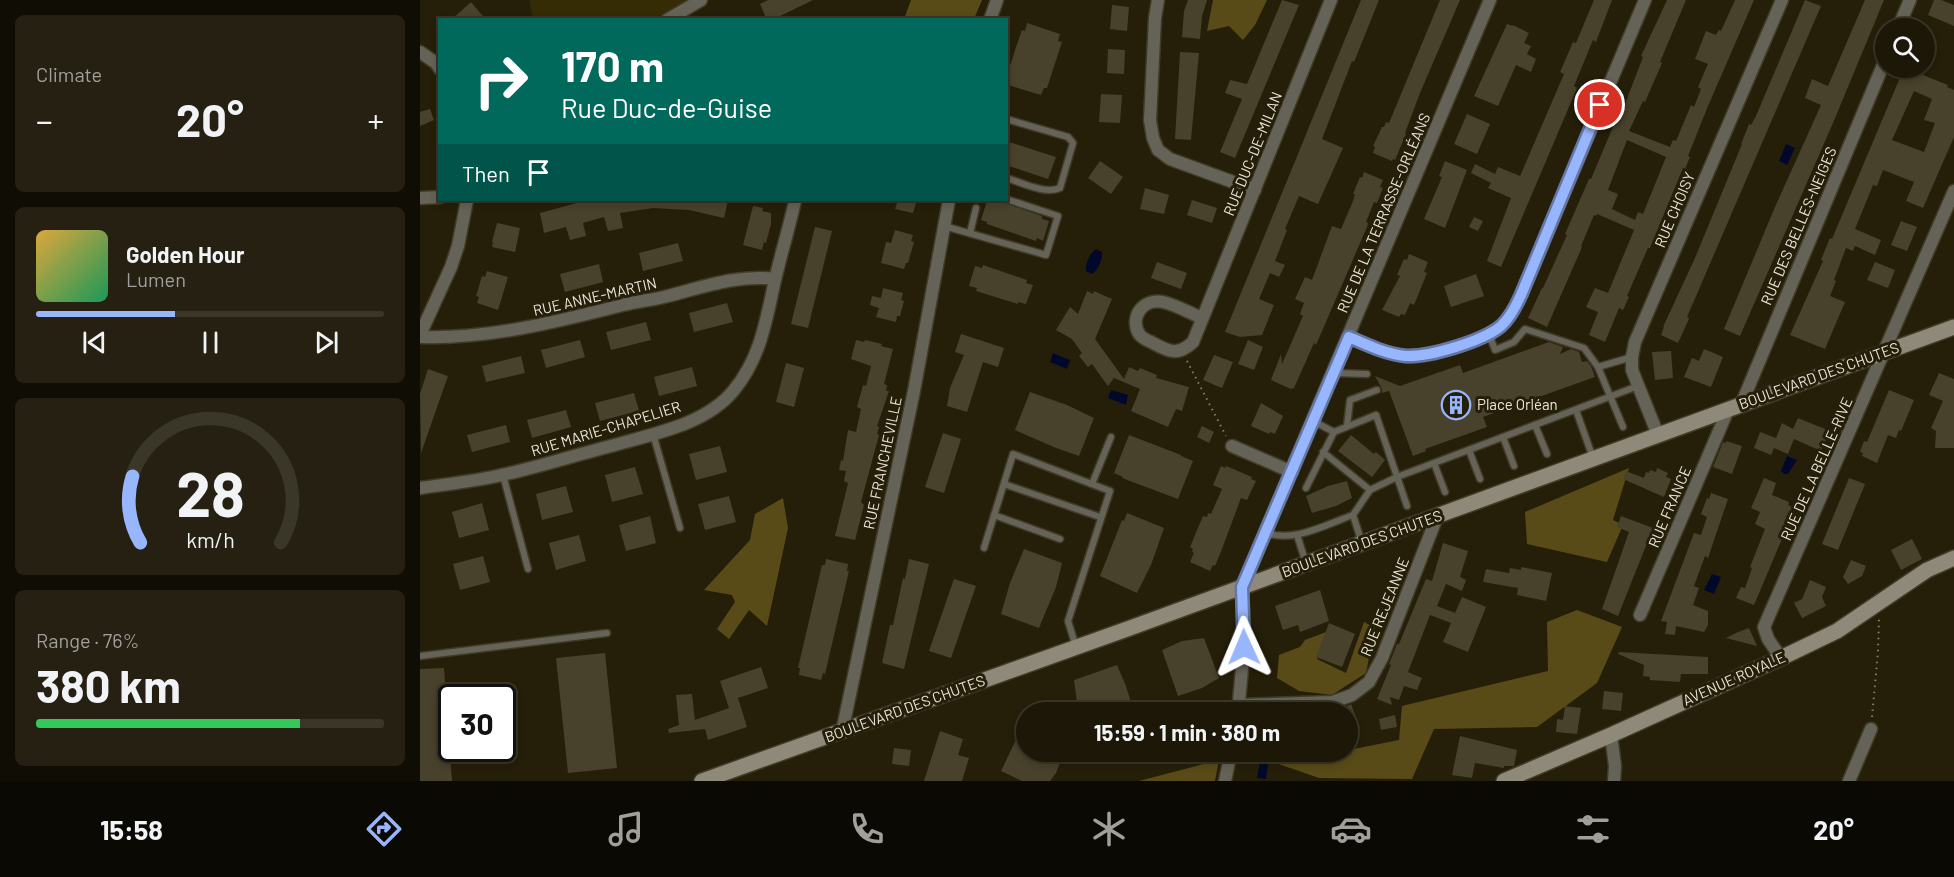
<!DOCTYPE html>
<meta charset="utf-8">
<style>
:root{--surface:#1c1707;--page:#252011;--text:#f1f3f6;--muted:#a09f9b;--line:#3a3628;--accent:#98b6fd}
body{margin:0;font-family:Barlow,sans-serif;background:var(--page);color:var(--text);height:100vh;display:flex;flex-direction:column;font-size:22px;white-space:nowrap}
*{box-sizing:border-box;margin:0}
p{font-size:20px;color:var(--muted)}
.icon{flex:none;width:33px;height:33px;fill:none;stroke:currentColor;stroke-width:2;stroke-linecap:round;stroke-linejoin:round}
.map{position:relative;flex:1;overflow:hidden}
.details{display:flex;flex-direction:column;gap:15px;padding:15px;background:#0f0d04;width:420px}
.details>*{flex:none}
.guide{position:absolute;left:18px;top:18px;width:570px;height:183px;border-radius:0px;box-shadow:0 3px 9px #0003,0 0 0 2px var(--line);background:#00695c;color:#fff;overflow:hidden}
.buttons{position:absolute;left:1455px;top:18px;display:grid;gap:12px}
.buttons a{display:grid;place-items:center;width:60px;height:60px;border-radius:50%;background:var(--surface);box-shadow:0 3px 9px #0003,0 0 0 2px var(--line);font-size:30px}
.speed{position:absolute;left:18px;top:684px;display:flex;gap:12px;font-size:30px;font-weight:700;text-align:center}
.speed>*{display:grid;place-content:center;width:78px;height:78px;border-radius:50%;background:var(--surface);box-shadow:0 3px 9px #0003,0 0 0 2px var(--line);line-height:1}
.speed .limit{border:3px solid #111;border-radius:9px;background:#fff;color:#111}
.pin{position:absolute;display:grid;place-items:center;width:51px;height:51px;color:#fff;margin:-26px;border:3px solid #fff;border-radius:50%;box-shadow:0 2px 6px #0007}
.me{position:absolute;width:66px;margin:-33px;rotate:359deg;stroke-linejoin:round;filter:drop-shadow(0 0 4px #0008)}
.turn{display:flex;align-items:center;gap:21px;height:126px;padding:0 24px;font-size:27px}
.turn .icon{width:78px;height:78px;stroke-width:2.5}
.turn b{display:block;font-size:42px;line-height:51px}
.then{display:flex;align-items:center;height:57px;padding:0 24px;background:#0003;gap:12px;font-size:22px}
.big{font-size:45px;font-weight:700;line-height:1.1}
.details .widget{flex:1;display:flex;flex-direction:column;justify-content:center;gap:9px;min-width:0;padding:0 21px;border-radius:9px;background:var(--page)}
.details .dial{align-items:center;gap:0}
.dial svg{height:156px;overflow:visible;fill:none;stroke:var(--line);stroke-width:7;stroke-linecap:round;text-anchor:middle}
.dial text{fill:var(--text);stroke:none}
.song{display:flex;align-items:center;gap:18px}
.cover{width:72px;height:72px;border-radius:9px;background:linear-gradient(135deg,hsl(40 70% 55%),hsl(150 70% 35%))}
.played{height:6px;border-radius:3px;background:linear-gradient(90deg,var(--accent) 40%,var(--line) 40%)}
.keys{display:flex;justify-content:space-around;direction:ltr}
.heat{display:flex;justify-content:space-between;align-items:center;font-size:33px;direction:ltr}
.charge{height:9px;border-radius:4px;background:linear-gradient(90deg,#34c759 76%,var(--line) 0)}
.trip{position:absolute;left:596px;top:702px;width:342px;height:60px;border-radius:30px;background:var(--surface);box-shadow:0 3px 9px #0003,0 0 0 2px var(--line);font-weight:700;line-height:60px;text-align:center}
.dock{display:flex;height:96px;justify-content:space-around;align-items:center;background:#0b0903;color:var(--muted)}
.dock .icon{width:42px;height:42px}
.dock .on{color:var(--accent)}
.dock b{font-size:27px;color:var(--text)}
main{display:flex;flex:1;min-height:0}
.map>svg:first-child{display:block}
</style>
<main>
<section class="details">
<div class="widget"><p>Climate</p>
<div class="heat"><a>−</a><b class="big">20°</b><a>+</a></div>
</div>
<div class="widget">
<div class="song"><i class="cover"></i><div><b>Golden Hour</b><p>Lumen</p></div></div>
<div class="played"></div>
<div class="keys"><svg class="icon" aria-label="previous" viewBox="0 0 24 24"><path d="M18 5L8 12l10 7zM5 5v14"/></svg><svg class="icon" aria-label="pause" viewBox="0 0 24 24"><path d="M8 5v14M16 5v14"/></svg><svg class="icon" aria-label="next" viewBox="0 0 24 24"><path d="M6 5l10 7-10 7zM19 5v14"/></svg></div>
</div>
<div class="widget dial"><svg viewBox="0 0 100 80">
<path d="M14 69A42 42 0 1 1 86 69"/>
<path d="M14 69A42 42 0 0 1 10 35" stroke="#98b6fd"/>
<text x="50" y="56" font-size="32" font-weight="700">28</text>
<text x="50" y="72" font-size="11">km/h</text>
</svg></div>
<div class="widget"><p>Range · 76%</p><b class="big">380 km</b><div class="charge"></div></div>
</section>
<div class="map">
<svg width="1534" height="781" viewBox="0 0 1534 781">
<rect width="100%" height="100%" fill="#251f09"/>
<polygon fill="#352b05" points="109,0 281,0 247,20 113,19"/>
<g fill="#594b18">
<polygon points="491,0 562,0 554,19 484,19"/>
<polygon points="793,0 847,0 835,25 823,40 809,26 787,31"/>
<polygon points="1209,468 1193,520 1203,525 1187,562 1107,544 1105,512"/>
<polygon points="363,498 368,528 347,626 329,610 309,639 297,629 315,602 312,595 284,590 330,540 335,514"/>
<polygon points="1157,610 1202,627 1177,683 1117,727 1014,729 992,779 899,778 824,752 883,752 894,757 979,740 982,706 1128,671 1127,622"/>
<polygon points="944,622 955,628 946,673 912,695 879,691 857,678 859,655 880,647 885,640 906,632 897,659 926,673"/>
<polygon points="799,760 795,781 719,781"/>
</g>
<g fill="#02082b">
<polygon points="1366,144 1375,148 1367,165 1359,161"/>
<path d="M676 249 682 252C683 259 678 270 672 274L666 271C665 264 669 254 676 249Z"/>
<polygon points="633,353 650,360 647,369 630,362"/>
<polygon points="691,390 708,395 706,405 688,398"/>
<polygon points="1367,456 1377,460 1368,474 1364,474 1361,471"/>
<polygon points="1292,574 1301,577 1294,594 1284,590"/>
<polygon points="844,761 848,764 846,779 837,778 840,762"/>
</g>
<g fill="#48412b" fill-rule="evenodd">
<polygon points="348,0 393,0 352,20 347,20 340,4"/>
<polygon points="768,0 787,0 782,16 780,39 762,37 764,11"/>
<polygon points="862,0 879,5 815,158 800,152 822,99 805,93 810,80 827,84"/>
<polygon points="941,0 959,0 934,62 932,61 902,139 923,148 898,204 879,196 865,229 867,230 855,261 865,265 859,277 850,273 839,299 854,305 842,335 820,337 805,332"/>
<polygon points="1020,0 1040,0 1000,93 985,133 986,134 975,160 973,159 972,161 953,153 955,147 953,146 962,127 964,127 966,122 969,123"/>
<polygon points="1174,0 1192,0 1176,42 1173,40 1154,86 1157,88 1081,267 1067,261 1091,198 1068,188 1071,183 1051,173 1055,164 1075,174 1078,167 1100,176 1144,74 1140,72 1153,42 1156,43"/>
<path d="M1247 0H1266L1240 62 1242 63 1225 102 1223 101 1209 131 1250 147 1253 140 1256 141 1271 105 1274 107 1281 89 1278 87 1288 64 1275 59 1286 31 1296 35 1299 30 1301 31 1315 0H1334L1288 106 1268 156 1270 157 1265 169 1263 168 1230 248H1228L1207 296 1209 297 1203 310 1199 308 1185 342 1169 335 1178 312 1166 307 1175 288 1188 293 1214 230 1177 214 1176 216 1174 215 1161 246 1162 247 1127 327 1108 318 1122 288H1123L1147 235 1145 234 1169 179H1171L1203 103 1205 104 1223 57 1221 56ZM1207 140 1246 157 1223 214 1218 212 1215 220 1192 209 1198 194 1188 190Z"/>
<polygon points="1385,0 1401,6 1267,317 1269,318 1268,321 1258,343 1241,335 1244,327 1243,327 1275,258 1322,144 1321,144 1329,124 1331,125 1336,116"/>
<polygon points="1445,0 1464,0 1413,123 1320,336 1304,329 1355,207 1401,105 1385,98 1392,79 1408,86"/>
<polygon points="1514,0 1521,0 1534,5 1534,26 1508,15"/>
<polygon points="51,2 66,20 31,20"/>
<polygon points="692,5 709,7 707,31 690,29"/>
<polygon points="607,23 640,34 638,41 642,42 627,88 624,88 621,95 588,85 590,76 587,75 596,47 602,30 605,31"/>
<polygon points="1087,24 1093,26 1093,25 1109,33 1104,43 1111,46 1107,54 1116,59 1111,72 1096,65 1078,106 1054,96"/>
<polygon points="688,49 705,50 704,74 687,73"/>
<polygon points="760,52 779,53 771,140 755,139"/>
<path d="M1484 68H1506L1503 75 1528 85 1527 87 1534 90V137L1503 208 1486 201 1494 182 1463 170 1457 186 1453 185 1435 229 1461 240 1455 255 1435 246 1433 251 1426 248 1414 280 1416 281 1410 296 1425 302 1405 349 1370 335 1403 261 1401 260 1410 238 1412 239ZM1494 91 1512 99 1504 120 1515 123 1504 152 1472 140Z"/>
<polygon points="681,94 702,95 700,123 679,122"/>
<polygon points="10,109 14,120 0,126 0,112"/>
<polygon points="1047,114 1070,124 1057,154 1034,144"/>
<polygon points="586,141 636,157 628,179 586,165"/>
<polygon points="680,161 703,177 691,194 668,178"/>
<polygon points="1025,161 1047,170 1025,228 1004,219 1022,177 1019,176"/>
<polygon points="944,172 963,180 960,187 963,188 957,203 954,202 946,222 948,223 947,227 896,345 894,343 874,388 871,389 851,380 861,354 862,364 883,316 880,314 884,303 875,299 885,277 892,280 912,226 921,229 933,201 935,194 933,194 940,177 942,178"/>
<polygon points="725,188 749,195 744,214 720,209"/>
<polygon points="163,200 308,200 304,218 269,210 233,208 200,213 203,228 188,231 184,217 163,223 166,236 150,240 146,227 124,233 120,213 164,201"/>
<polygon points="478,200 497,200 493,213 475,209"/>
<polygon points="576,200 622,216 622,219 629,221 623,241 617,238 616,241 567,224 567,222 561,220 567,201 575,203"/>
<polygon points="772,200 797,208 792,223 767,215"/>
<polygon points="333,206 343,208 342,211 351,213 351,224 346,243 344,242 342,250 323,245"/>
<polygon points="1054,217 1063,221 1058,231 1049,227"/>
<polygon points="1481,221 1497,227 1487,251 1471,245"/>
<polygon points="77,223 100,228 95,252 72,247 73,242 72,242"/>
<polygon points="395,227 412,231 388,328 371,324"/>
<polygon points="475,230 493,235 491,241 494,242 488,263 486,263 484,269 461,263 466,242 471,243"/>
<polygon points="258,243 263,261 223,271 219,253"/>
<polygon points="989,254 1008,262 1004,272 1007,273 994,305 990,303 985,315 981,314 979,317 962,310 980,276 977,275 984,259 987,260"/>
<polygon points="737,262 767,273 761,289 731,278"/>
<polygon points="1455,262 1475,270 1468,288 1447,280"/>
<polygon points="179,264 183,282 145,292 140,274"/>
<polygon points="563,265 607,280 606,283 613,285 606,304 598,302 598,304 556,291 557,288 549,286 555,266 562,268"/>
<polygon points="67,271 88,277 78,310 57,303 59,297 56,296 62,276 65,277"/>
<polygon points="1056,274 1064,296 1031,307 1024,286"/>
<polygon points="463,288 483,293 481,300 484,301 480,316 477,316 476,322 456,317 459,308 450,305 452,296 461,298"/>
<polygon points="667,291 673,294 674,291 692,299 675,339 704,379 709,367 718,371 720,368 737,375 736,378 769,387 762,411 756,409 748,427 711,411 720,389 694,378 688,386 672,364 668,367 659,356 662,353 652,339 636,330 650,307 658,314"/>
<polygon points="307,303 313,322 274,332 269,313"/>
<polygon points="226,322 231,340 191,350 186,332"/>
<polygon points="541,334 584,348 578,367 563,362 547,412 527,406 530,388 544,355 535,352"/>
<polygon points="160,340 165,357 126,368 121,350"/>
<polygon points="436,340 444,342 445,340 462,344 461,346 473,349 464,384 467,385 466,391 469,391 457,426 459,427 457,434 459,435 441,502 444,505 435,540 415,536 428,483 424,481 426,471 419,470 421,460 423,461 428,430 436,432 441,409 437,407 443,385 446,386 451,366 431,359"/>
<polygon points="828,340 843,347 834,370 818,364"/>
<polygon points="1129,342 1143,347 1140,354 1151,349 1159,352 1162,362 1167,361 1171,366 1175,377 1063,417 1067,427 1005,449 1006,451 993,456 969,391 962,393 962,389 955,376 980,386 1040,365 1043,373"/>
<polygon points="1284,349 1303,357 1291,387 1264,377 1272,358 1279,361"/>
<polygon points="1251,351 1253,378 1235,380 1232,352"/>
<polygon points="794,355 813,362 802,388 783,380"/>
<polygon points="101,356 105,373 66,382 62,366"/>
<polygon points="366,363 384,368 374,407 356,402"/>
<polygon points="272,367 277,386 239,396 234,377"/>
<polygon points="8,369 28,376 1,453 0,394"/>
<polygon points="1519,373 1534,379 1534,448 1515,448 1516,431 1511,428 1523,401 1509,395"/>
<polygon points="1469,390 1494,400 1481,431 1479,430 1476,438 1468,435 1457,463 1442,456 1443,453 1440,452 1444,441 1447,442"/>
<polygon points="610,392 647,405 674,418 659,456 636,448 595,430"/>
<polygon points="214,393 219,411 180,421 175,403"/>
<polygon points="841,403 863,416 855,434 850,432 849,434 831,426"/>
<polygon points="146,410 151,427 112,438 107,420"/>
<polygon points="1378,418 1410,431 1401,451 1374,439 1368,454 1354,448 1351,455 1334,448 1340,432 1356,438 1362,423 1373,429"/>
<polygon points="86,425 90,442 52,452 47,435"/>
<polygon points="782,426 794,432 789,443 777,437"/>
<polygon points="523,433 541,439 524,493 505,487"/>
<polygon points="709,435 761,455 761,456 773,461 758,499 702,478 703,477 694,473"/>
<polygon points="931,435 954,454 956,452 965,460 952,477 918,451"/>
<polygon points="1306,441 1322,446 1312,474 1293,467 1303,442 1306,443"/>
<polygon points="300,446 307,472 276,480 269,454"/>
<polygon points="801,466 805,468 806,466 832,477 831,479 836,481 827,500 821,498 802,549 795,566 793,565 790,571 770,562 774,553 772,552 773,549 770,547 783,516 787,517 788,513 791,514 802,489 793,485"/>
<polygon points="215,467 223,494 192,502 185,475"/>
<polygon points="1237,468 1248,473 1246,477 1251,479 1244,497 1203,479 1206,471 1224,478 1226,472 1229,473 1230,470 1236,472"/>
<polygon points="1344,478 1356,483 1352,495 1369,502 1368,505 1375,508 1334,605 1316,598 1321,587 1325,588 1332,568 1330,567 1345,529 1335,524 1340,512 1331,508"/>
<polygon points="1429,478 1445,484 1418,550 1402,544"/>
<polygon points="927,481 932,498 916,506 892,513 886,496 908,486"/>
<polygon points="146,486 153,512 122,520 116,494"/>
<polygon points="1291,493 1308,499 1288,558 1285,556 1274,586 1279,588 1273,605 1288,611 1288,625 1284,632 1256,626 1255,635 1245,634 1247,622 1241,621 1274,533 1281,535 1287,517 1281,514 1287,498 1289,499"/>
<polygon points="309,496 316,522 285,530 278,504"/>
<polygon points="62,503 69,530 39,538 32,512"/>
<polygon points="707,513 744,528 731,565 717,593 680,576 702,520 704,521"/>
<polygon points="230,516 236,543 206,551 199,525"/>
<polygon points="1201,516 1233,528 1198,616 1182,609 1209,532 1197,527"/>
<polygon points="159,535 166,561 136,570 129,543"/>
<polygon points="1492,539 1502,559 1481,570 1471,550"/>
<polygon points="1023,543 1048,551 1040,577 1046,580 1042,591 1026,584 1017,606 1035,613 1042,597 1066,607 1048,652 1023,642 1031,623 1010,615 988,672 1002,678 997,690 984,686 979,700 970,697 972,705 957,699 971,665 969,664 977,644 979,644 1006,579 1012,581"/>
<polygon points="604,549 642,563 636,587 619,628 581,614 590,583"/>
<polygon points="63,556 70,582 40,590 33,564"/>
<polygon points="406,559 428,564 427,571 429,571 405,674 403,673 401,680 379,675 380,668 378,668 402,565 405,565"/>
<polygon points="489,559 509,564 484,669 462,663 470,625 473,625 483,578 485,579"/>
<polygon points="1431,560 1446,566 1442,576 1428,584 1423,577"/>
<polygon points="1101,567 1132,573 1126,601 1097,595 1098,588 1063,582 1066,569 1089,573 1090,568 1101,570"/>
<polygon points="534,579 556,586 531,658 509,651"/>
<polygon points="1390,580 1406,587 1402,597 1406,606 1382,618 1374,603 1382,599"/>
<polygon points="900,590 909,621 880,632 878,625 863,630 855,606"/>
<polygon points="909,623 935,634 922,667 896,657"/>
<polygon points="1329,628 1337,646 1306,638 1318,632"/>
<polygon points="784,638 799,678 782,688 758,696 742,650 762,641"/>
<polygon points="1199,652 1288,657 1288,674 1261,674 1260,682 1230,680 1230,677 1223,676 1224,665 1198,654"/>
<polygon points="185,653 197,768 148,773 136,658"/>
<polygon points="697,665 706,686 712,706 703,711 703,709 693,712 663,712 657,702 654,680"/>
<polygon points="341,667 348,688 318,698 327,727 288,740 285,729 249,733 248,729 259,725 256,695 272,694 275,720 309,708 300,681"/>
<polygon points="24,668 32,781 0,781 0,669"/>
<polygon points="1184,691 1203,693 1201,711 1182,709"/>
<polygon points="931,704 940,728 927,733 927,706"/>
<polygon points="1145,706 1161,708 1157,734 1136,732 1137,719 1143,720"/>
<polygon points="975,715 977,727 961,730 959,719"/>
<polygon points="606,719 606,752 644,752 636,773 630,781 602,781 581,771"/>
<polygon points="520,731 543,739 538,755 549,758 542,781 504,781"/>
<polygon points="1040,736 1097,750 1094,766 1084,766 1084,768 1055,763 1052,778 1032,775"/>
<polygon points="474,748 491,750 489,766 472,764"/>
</g>
<g fill="none" stroke-linecap="round" stroke-linejoin="round">
<g stroke="#413b26" stroke-width="9">
<g id="lane">
<path d="M586 119 648 137 653 143 640 188C625 195 601 182 586 178"/>
<polyline points="524,226 626,255 638,216 586,199"/>
<polyline points="550,233 556,208"/>
<polyline points="1069,334 1075,350 1094,342 1105,329 1164,348 1178,367"/>
<polyline points="914,373 947,374"/>
<polyline points="1156,410 1173,458"/>
<polyline points="893,421 914,432"/>
<polyline points="1115,425 1127,454"/>
<polyline points="927,426 930,400 957,390"/>
<polyline points="1203,427 1178,367 1212,357"/>
<polyline points="233,434 260,528"/>
<polyline points="1083,437 1094,466"/>
<polyline points="1049,450 1060,479"/>
<polyline points="903,452 950,490"/>
<polyline points="1014,463 1025,492"/>
<polyline points="83,475 108,569"/>
<polyline points="584,484 680,517"/>
<polyline points="672,484 691,437"/>
<polyline points="886,488 914,432 956,415 987,506"/>
<polyline points="574,515 640,539"/>
<path d="M846 533C874 543 907 524 933 515"/>
<polyline points="877,535 886,563"/>
<polyline points="942,543 933,515 950,490 977,477 1218,386"/>
<polyline points="564,548 593,454 690,491 648,621 656,647"/>
<polyline points="0,656 187,633"/>
</g>
</g>
<g stroke="#413b26" stroke-width="15">
<g id="street">
<polyline points="738,0 735,18 730,120 733,138 738,150 750,159 835,190"/>
<polyline points="247,20 281,0"/>
<polyline points="570,20 577,0"/>
<polyline points="1478,28 1490,0"/>
<polyline points="0,52 16,63 20,69"/>
<polyline points="0,198 20,197"/>
<path d="M782 318C770 313 756 305 743 302 724 298 709 316 719 334 722 338 726 340 731 342 748 351 757 357 773 342L911 0"/>
<polyline points="0,335 31,267 38,246 47,200"/>
<path d="M0 337C69 339 136 322 203 305 218 301 233 300 248 296 283 287 319 274 355 279"/>
<path d="M929 337C947 345 966 354 986 356 1009 358 1063 341 1081 326 1090 318 1096 306 1101 295L1225 0"/>
<polyline points="1321,405 1466,58"/>
<polyline points="1238,435 1212,370 1212,357 1215,342 1362,0"/>
<polyline points="812,446 872,472"/>
<path d="M0 488C28 484 58 481 86 474 121 466 156 455 191 446 232 434 286 425 314 390 341 357 346 320 355 280 361 254 369 228 375 201L374 200"/>
<polyline points="1220,615 1308,410"/>
<polyline points="1361,658 1348,639 1344,627 1534,191"/>
<polyline points="820,705 913,702 932,695 949,682 962,658 1017,517"/>
<polyline points="818,712 824,647 822,587 1070,0"/>
<polyline points="422,732 494,391 529,200"/>
<polyline points="1191,735 1195,766 1194,781"/>
<polyline points="805,781 811,752"/>
<polyline points="1429,781 1451,729"/>
</g>
</g>
<g stroke="#413b26" stroke-width="18">
<g id="secondary">
<polyline points="282,781 710,628 1534,327"/>
<polyline points="1084,781 1191,735 1361,658 1417,631 1507,570 1534,558"/>
</g>
</g>
<g stroke="#847f6d" stroke-width="2" stroke-dasharray="1.5 4.5" stroke-linecap="butt">
<polyline points="767,361 806,436"/>
<polyline points="1452,717 1458,652 1459,618"/>
</g>
<use href="#lane" stroke="#656258" stroke-width="6"/>
<use href="#street" stroke="#656258" stroke-width="12"/>
<use href="#secondary" stroke="#8e8978" stroke-width="15"/>
</g>
<g fill="none" stroke-linecap="round" stroke-linejoin="round">
<g stroke="#6376a4" stroke-width="15">
<path id="route" d="M824 647 822 587 929 337C947 345 966 354 986 356 1010 357 1063 341 1081 326 1090 318 1096 306 1101 295L1180 105"/>
</g>
<use href="#route" stroke="#98b6fd" stroke-width="10"/>
</g>
<defs>
<g id="building-ring" transform="scale(1.5)"><circle r="9.5" fill="#251f09" stroke="#98b6fd" stroke-width="1.5"/><path d="M-4-6H4V6H1V3H-1V6H-4ZM-2.5-4.3h1.7v1.8h-1.7ZM.8-4.3h1.7v1.8H.8ZM-2.5-1h1.7V.8h-1.7ZM.8-1h1.7V.8H.8Z" fill="#98b6fd"/></g>
</defs>
<g fill-rule="evenodd">
<use href="#building-ring" x="1036" y="405"/>
</g>
<g text-anchor="middle" stroke-width="6" stroke-linejoin="round" paint-order="stroke">
<g font-size="15" fill="#eae6d9" stroke="#251f09">
<text transform="translate(833 154) rotate(-68)" y="5">RUE DUC-DE-MILAN</text>
<text transform="translate(1255 210) rotate(-67)" y="5">RUE CHOISY</text>
<text transform="translate(964 213) rotate(-67)" y="5">RUE DE LA TERRASSE-ORLÉANS</text>
<text transform="translate(1379 226) rotate(-67)" y="5">RUE DES BELLES-NEIGES</text>
<text transform="translate(175 297) rotate(-13)" y="5">RUE ANNE-MARTIN</text>
<text transform="translate(1399 376) rotate(-20)" y="5">BOULEVARD DES CHUTES</text>
<text transform="translate(186 429) rotate(-17)" y="5">RUE MARIE-CHAPELIER</text>
<text transform="translate(463 463) rotate(-78)" y="5">RUE FRANCHEVILLE</text>
<text transform="translate(1397 469) rotate(-66)" y="5">RUE DE LA BELLE-RIVE</text>
<text transform="translate(1250 507) rotate(-67)" y="5">RUE FRANCE</text>
<text transform="translate(942 544) rotate(-20)" y="5">BOULEVARD DES CHUTES</text>
<text transform="translate(965 607) rotate(-68)" y="5">RUE REJEANNE</text>
<text transform="translate(1314 679) rotate(-24)" y="5">AVENUE ROYALE</text>
<text transform="translate(485 709) rotate(-20)" y="5">BOULEVARD DES CHUTES</text>
</g>
<g font-size="15" fill="#eae6d9" stroke="#251f09" text-anchor="start">
<text x="1057" y="410">Place Orléan</text>
</g>
</g>
</svg>
<div class="buttons">
<a><svg class="icon" aria-label="search" viewBox="0 0 24 24"><circle cx="10" cy="10" r="6"/><path d="M15 15l6 6"/></svg></a>
</div>
<div class="speed"><div class="limit">30</div></div>
<div class="pin" style="left:1180px;top:105px;background:#d93025"><svg class="icon" aria-label="arrive" viewBox="0 0 24 24"><path d="M6 21V4h12l-3 4 3 4H6"/></svg></div>
<svg class="me" style="left:824px;top:647px" viewBox="-20 -20 40 40"><path d="M0-17L14 15 0 8-14 15z" fill="#98b6fd" stroke="#fff" stroke-width="4"/></svg>
<div class="trip">15:59 · 1 min · 380 m</div>
<div class="guide">
<div class="turn"><svg class="icon" aria-label="right" viewBox="0 0 24 24"><path d="M7 20v-9h11M14 6l5 5-5 5"/></svg><div><b>170 m</b>Rue Duc-de-Guise</div></div>
<div class="then">Then<svg class="icon" aria-label="arrive" viewBox="0 0 24 24"><path d="M6 21V4h12l-3 4 3 4H6"/></svg></div>
</div>
</div>
</main>
<nav class="dock">
<b>15:58</b>
<svg class="icon on" aria-label="directions" viewBox="0 0 24 24"><path d="M12 3l9 9-9 9-9-9zM9 14v-3h6M13 9l2 2-2 2"/></svg>
<svg class="icon" aria-label="music" viewBox="0 0 24 24"><path d="M9 18V5l10-2v13"/><circle cx="6" cy="18" r="3"/><circle cx="16" cy="16" r="3"/></svg>
<svg class="icon" aria-label="phone" viewBox="0 0 24 24"><path d="M5 4h4l2 5-3 2q2 4 5 5l2-3 5 2v4C11 20 4 13 5 4z"/></svg>
<svg class="icon" aria-label="climate" viewBox="0 0 24 24"><path d="M12 3v18M4 7l16 10M4 17L20 7"/></svg>
<svg class="icon" aria-label="car" viewBox="0 0 24 24"><path d="M5 17H2v-5l4-1 3-4h7l3 4 3 1v5h-3M9 17h6M6 11h13"/><circle cx="7" cy="17" r="2"/><circle cx="17" cy="17" r="2"/></svg>
<svg class="icon" aria-label="filters" viewBox="0 0 24 24"><path d="M4 7h16M4 17h16"/><circle cx="9" cy="7" r="2"/><circle cx="15" cy="17" r="2"/></svg>
<b>20°</b>
</nav>
